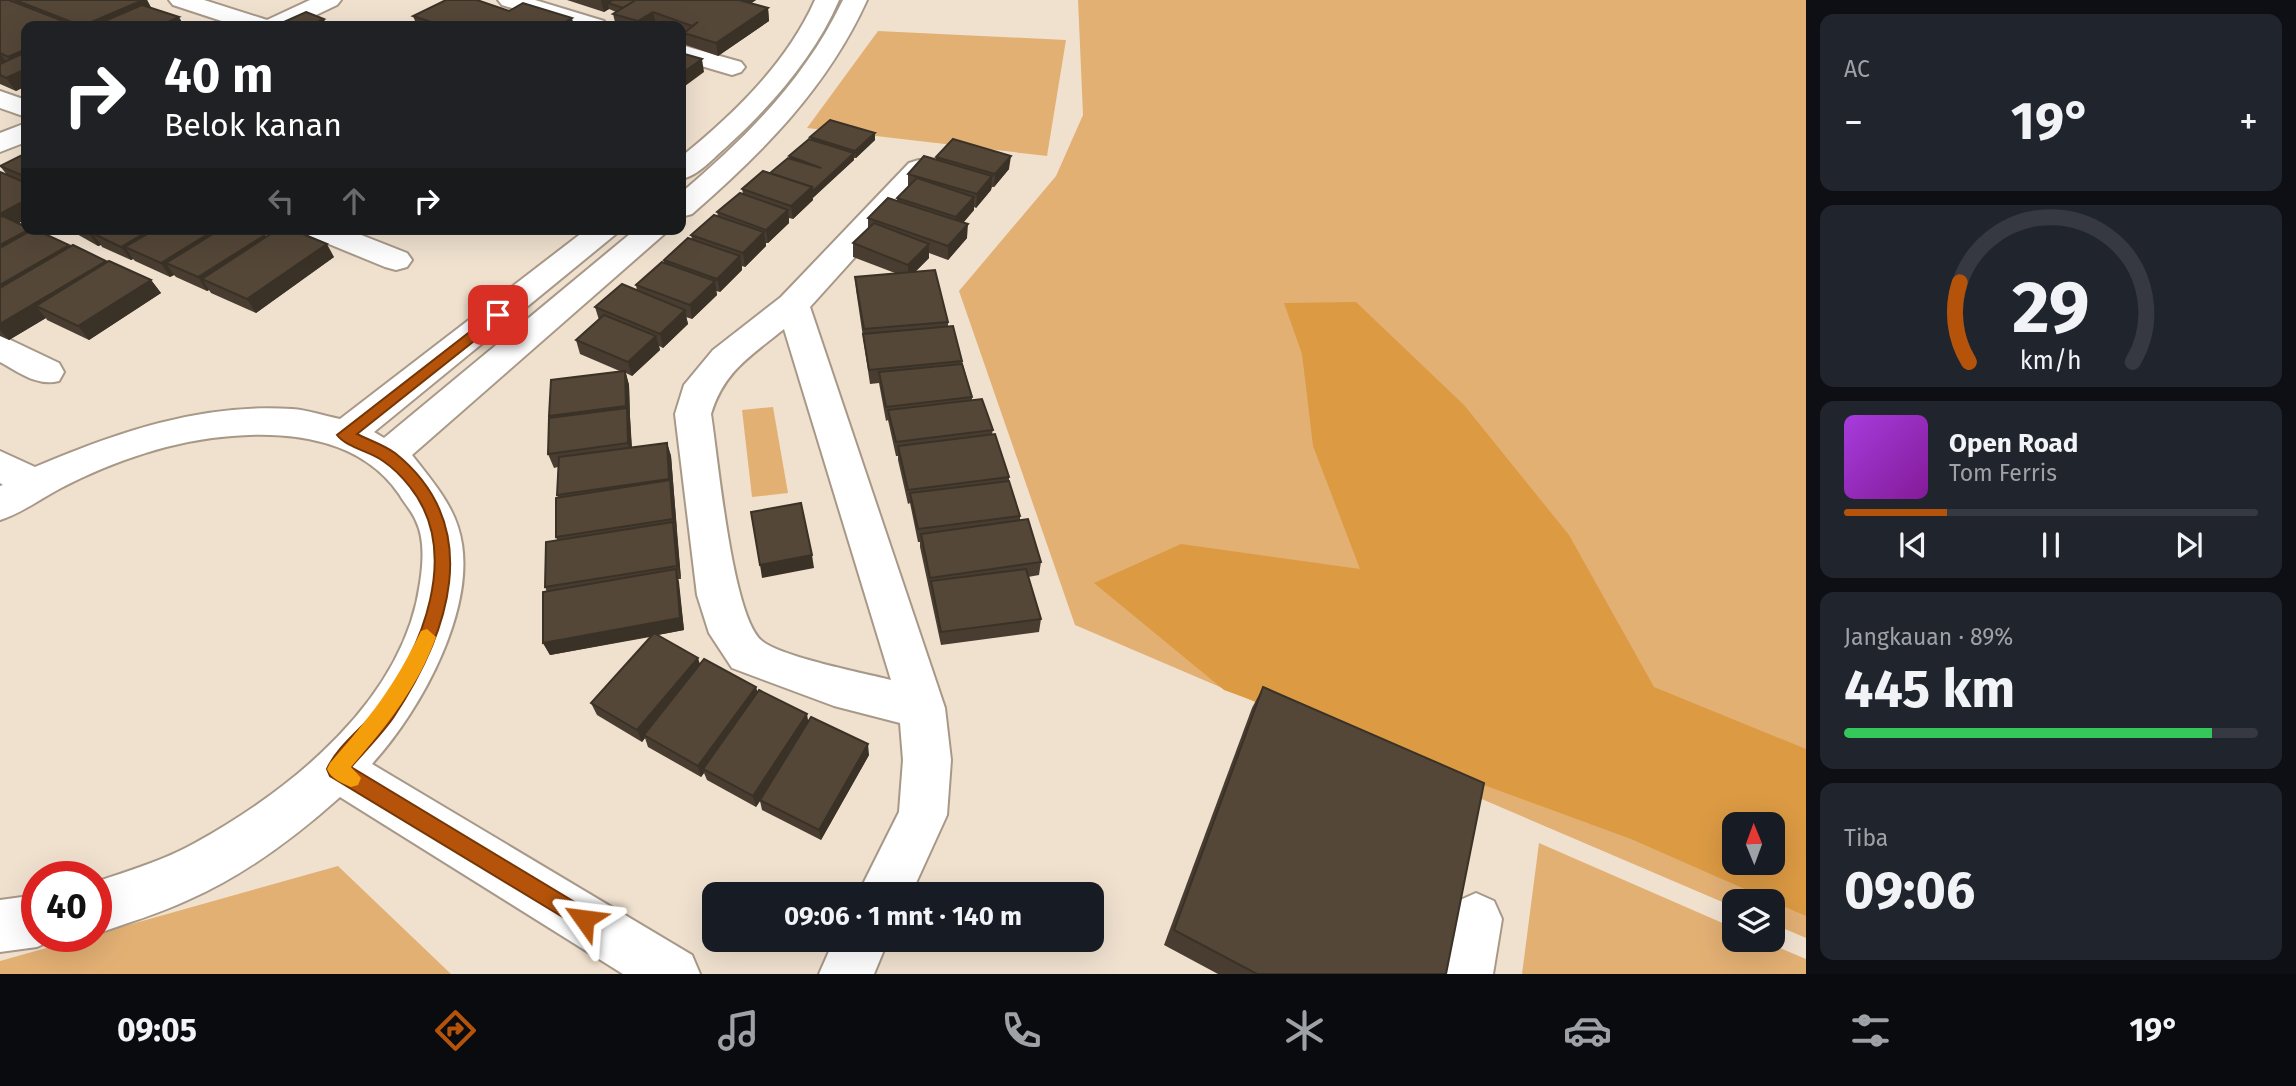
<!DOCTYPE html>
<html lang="id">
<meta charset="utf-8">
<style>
:root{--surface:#171b24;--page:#20242c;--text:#f1f3f6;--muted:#9ea1a6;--line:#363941;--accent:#b45309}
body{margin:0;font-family:"Fira Sans",sans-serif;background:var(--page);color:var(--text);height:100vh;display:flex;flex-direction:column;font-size:26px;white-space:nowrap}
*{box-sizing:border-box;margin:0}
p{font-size:23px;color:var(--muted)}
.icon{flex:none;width:38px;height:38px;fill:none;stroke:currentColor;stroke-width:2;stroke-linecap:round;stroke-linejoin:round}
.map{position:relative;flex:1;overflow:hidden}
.drawer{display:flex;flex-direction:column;gap:14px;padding:14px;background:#0d0f14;width:490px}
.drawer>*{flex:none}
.hud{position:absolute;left:21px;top:21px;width:665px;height:214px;border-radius:14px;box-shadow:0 7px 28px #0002;background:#202124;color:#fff;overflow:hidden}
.needle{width:46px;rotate:359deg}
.fabs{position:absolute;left:1722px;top:812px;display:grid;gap:14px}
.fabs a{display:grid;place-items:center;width:63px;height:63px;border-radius:14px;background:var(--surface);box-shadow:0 7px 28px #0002;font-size:35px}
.speed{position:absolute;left:21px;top:861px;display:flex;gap:14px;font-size:35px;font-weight:700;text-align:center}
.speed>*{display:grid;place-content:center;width:91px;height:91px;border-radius:50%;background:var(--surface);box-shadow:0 7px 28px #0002;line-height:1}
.speed .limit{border:10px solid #d22;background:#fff;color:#111}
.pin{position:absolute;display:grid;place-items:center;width:60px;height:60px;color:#fff;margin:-30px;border-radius:14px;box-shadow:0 4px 10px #0006}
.me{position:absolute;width:77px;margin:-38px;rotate:301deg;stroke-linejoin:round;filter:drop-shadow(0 0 5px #0008)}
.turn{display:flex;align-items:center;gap:24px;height:147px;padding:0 28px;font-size:32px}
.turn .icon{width:91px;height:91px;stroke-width:2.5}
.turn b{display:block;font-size:49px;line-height:60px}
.lanes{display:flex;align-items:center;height:66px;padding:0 28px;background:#0003;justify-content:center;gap:35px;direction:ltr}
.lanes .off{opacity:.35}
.big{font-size:52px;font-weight:700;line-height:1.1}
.drawer .widget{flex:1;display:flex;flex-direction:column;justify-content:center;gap:10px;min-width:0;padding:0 24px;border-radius:14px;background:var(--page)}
.drawer .dial{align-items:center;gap:0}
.dial svg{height:182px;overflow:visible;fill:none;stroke:var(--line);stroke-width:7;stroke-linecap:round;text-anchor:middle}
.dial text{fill:var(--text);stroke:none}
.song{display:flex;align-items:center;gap:21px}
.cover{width:84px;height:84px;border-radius:10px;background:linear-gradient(135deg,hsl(280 70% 55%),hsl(290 70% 35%))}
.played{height:7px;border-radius:4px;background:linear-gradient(90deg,var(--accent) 25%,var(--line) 25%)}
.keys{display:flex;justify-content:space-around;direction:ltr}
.heat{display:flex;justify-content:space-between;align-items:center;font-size:38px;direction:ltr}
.charge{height:10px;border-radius:5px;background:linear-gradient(90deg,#34c759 89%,var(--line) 0)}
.trip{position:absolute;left:702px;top:882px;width:402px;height:70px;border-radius:14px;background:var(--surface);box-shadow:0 7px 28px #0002;font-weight:700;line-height:70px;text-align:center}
.tabs{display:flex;height:112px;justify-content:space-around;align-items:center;background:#090b0e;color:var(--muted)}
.tabs .icon{width:49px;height:49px}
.tabs .selected{color:var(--accent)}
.tabs b{font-size:32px;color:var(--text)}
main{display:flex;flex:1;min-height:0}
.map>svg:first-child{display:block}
</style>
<main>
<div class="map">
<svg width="1806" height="974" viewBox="0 0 1806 974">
<rect width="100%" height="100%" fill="#f0e1cf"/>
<g fill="#e3b074" fill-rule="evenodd">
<path d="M1078 0H1806V938L1773 924V901H1734V907L1075 625 959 291 1056 176 1083 115ZM1734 824H1773V863H1734Z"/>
<polygon points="878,31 1066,40 1047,156 807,128"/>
<polygon points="773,407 788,493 752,497 742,410"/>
<polygon points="1539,843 1734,928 1734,940 1761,940 1806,959 1806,974 1522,974"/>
<polygon points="338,866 451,974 0,974 0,961"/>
</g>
<path fill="#dc9a43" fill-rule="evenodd" d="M1356 302 1464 405 1569 535 1654 687 1806 749V916L1631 839 1224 690 1094 583 1181 544 1360 569 1313 446 1302 354 1284 303ZM1734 824H1773V863H1734Z"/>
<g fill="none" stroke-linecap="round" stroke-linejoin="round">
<g stroke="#a79888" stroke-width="4">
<g id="minor">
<polygon points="169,0 204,0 267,20 310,0 341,0 337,5 293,26 237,26 173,5"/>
<polygon points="498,0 535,0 604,21 608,26 572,26 502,5"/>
<path d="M815 0H839C814 58 770 107 724 149 711 160 698 176 681 179V157C734 114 787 63 815 0Z"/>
<path d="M843 0H867C827 88 763 152 692 214L681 217V193C747 137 805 79 843 0Z"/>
<polygon points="681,45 741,62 745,67 741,72 732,75 681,60"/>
<polygon points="0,91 26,100 26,117 0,108"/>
<polygon points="26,123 26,142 0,152 0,133"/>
<path d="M919 160 929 163 933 169 929 175 810 307 945 708 951 760 947 815 911 894H858L899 812 903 760 900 723 834 706 732 668 709 633 697 595 675 414 684 385 713 350 781 297 909 163ZM784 329 891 680C863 673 782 657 762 641 732 618 718 457 711 414 724 371 751 356 784 329Z"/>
<polygon points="303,229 346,229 407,253 412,260 407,267 396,270 385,267 307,235"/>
<path d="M587 229H622L374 432 384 438 636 229H670L412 455C429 477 450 501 458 527 482 601 421 711 372 764L692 955 700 974H623L340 797C294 838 245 875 188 900 158 914 127 923 96 934V882C130 870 163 861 195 843 291 790 404 700 420 583 423 564 425 539 416 521 412 511 404 503 399 494 362 440 293 431 232 436 174 440 113 461 61 488 40 499 22 513 0 520V486L3 485 0 483V451L35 467C117 432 202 403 292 409 308 410 324 416 340 419Z"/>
<path d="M0 335 59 363 64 372 59 381C37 387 19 372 0 362Z"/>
<polygon points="1476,893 1494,901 1502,919 1493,974 1439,974 1450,919 1458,901"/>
<polygon points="37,895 37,936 57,936 55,939 37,947 0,952 0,900"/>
<polygon points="834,940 888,940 874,974 819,974"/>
</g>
</g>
<use href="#minor" fill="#fff" fill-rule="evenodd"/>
</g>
<g fill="#483d30">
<polygon points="0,0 147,0 151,8 184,26 26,26 26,86 16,91 0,84"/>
<polygon points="567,0 756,0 751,3 768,8 769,21 718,56 686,45 684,35 681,34 681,26 660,26 656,25 653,26 616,26 613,14 616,12 609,9 604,12"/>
<polygon points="509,11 574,26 417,26 413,16"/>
<polygon points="875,133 875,140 856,158 854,158 854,160 812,198 813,200 793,219 789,218 789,223 768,243 766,243 766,246 745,267 742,266 742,270 720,292 716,291 717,295 692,319 686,317 688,324 663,348 659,346 660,350 632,376 626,373 629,385 630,417 632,447 667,443 671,456 681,579 678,579 684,630 658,635 700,664 756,687 757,692 869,755 821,840 762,810 760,801 756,807 707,780 704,773 701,777 648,747 645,738 642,742 597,715 591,703 650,637 550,655 543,643 547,592 545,587 557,540 556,537 558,498 557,495 558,467 554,468 548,454 550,418 549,416 622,372 580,354 576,340 599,320 595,307 637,291 636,285 664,262 664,260 692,239 691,235 718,216 717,212 743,194 742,189 770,173 789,158 789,156 811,139 810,137"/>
<polygon points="26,153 26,219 19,223 32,230 151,280 161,293 89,340 47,320 46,318 9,340 0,336 0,172 7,175 0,166"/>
<polygon points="936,157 1009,169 994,187 992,187 991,190 976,208 974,207 974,210 963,223 967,238 948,260 929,253 929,258 915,272 948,322 948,326 962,361 972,397 972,400 993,430 992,434 1009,477 1009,481 1020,516 1020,520 1041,562 1039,575 1028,577 1041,619 1039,632 941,645 920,547 920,542 918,542 910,503 908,504 898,460 898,456 896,456 888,420 886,421 879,383 870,384 856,290 855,277 895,273 853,257 853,243 868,229 868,218 897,201 897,198 908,187 908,174 936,159"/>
<polygon points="68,229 251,229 266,237 334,257 256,313 211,293 209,290 207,291 176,277 174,275 170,277 135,261 133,259 131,260 102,247 101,245 98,246"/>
<polygon points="401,229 422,229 413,235"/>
<polygon points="1263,687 1446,974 1218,974 1164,945 1252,708"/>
</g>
<g fill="#3b3227">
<polygon points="143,0 147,0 153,11 119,26 82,26"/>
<polygon points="601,0 624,0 608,3 609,9 604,12"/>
<polygon points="738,0 756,0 740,11"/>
<polygon points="768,8 769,21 718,56 716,43"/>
<polygon points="653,12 656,25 653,26 639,26 638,21"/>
<polygon points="179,17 184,26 160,26"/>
<polygon points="572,18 574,26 558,26"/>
<polygon points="324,19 327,26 309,26"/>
<polygon points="26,49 26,66 17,70 8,57"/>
<polygon points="0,53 9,66 0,70"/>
<polygon points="702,59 704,72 681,89 681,74"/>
<polygon points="26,69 26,86 16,91 6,78"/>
<polygon points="875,133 875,140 856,158 855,151"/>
<polygon points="854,153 854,160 813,198 813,191"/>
<polygon points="1011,156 1009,169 994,187 995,174"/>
<polygon points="992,176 991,190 976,208 977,194"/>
<polygon points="812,187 813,200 793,219 791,206"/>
<polygon points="974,197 974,210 956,231 956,217"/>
<polygon points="26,200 26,219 7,230 0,222 0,214"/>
<polygon points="788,210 789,223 768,243 766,230"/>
<polygon points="968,224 967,238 948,260 948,246"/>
<polygon points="30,229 31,229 41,242 0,265 0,245"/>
<polygon points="93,229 128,229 92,233 101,245 98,246 88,232"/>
<polygon points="151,229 183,229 125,247 133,259 131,260 121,247"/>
<polygon points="216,229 246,229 166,263 174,275 170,277 161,263"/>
<polygon points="410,229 422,229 413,235"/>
<polygon points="764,232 766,246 745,267 743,253"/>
<polygon points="265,235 273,249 202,279 209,290 207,291 198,277"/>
<polygon points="327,244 334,257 256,313 247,299"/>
<polygon points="929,244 929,258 908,279 908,265"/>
<polygon points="69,245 80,258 0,287 0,285"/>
<polygon points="740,256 742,270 720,292 717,279"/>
<polygon points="106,261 117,274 36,306 46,318 9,340 0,330 0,324"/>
<polygon points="151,280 161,293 89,340 78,326"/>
<polygon points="715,281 717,295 692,319 690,305"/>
<polygon points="685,310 688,324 663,348 660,334"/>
<polygon points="656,336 660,350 632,376 628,362"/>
<polygon points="625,371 629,385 630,417 632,456 628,443 627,410 626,406"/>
<polygon points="667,443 671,456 677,532 673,519"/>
<polygon points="673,522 677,535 681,579 677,566"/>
<polygon points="812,555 814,568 762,578 760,565"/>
<polygon points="676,569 679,582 684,630 550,655 543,643"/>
<polygon points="698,658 702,670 644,735 645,738 642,742 637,730"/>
<polygon points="756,687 759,699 703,769 704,773 701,777 698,766"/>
<polygon points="807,714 809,726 756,807 753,796"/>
<polygon points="868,744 869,755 821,840 819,830"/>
</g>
<g fill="#544738" stroke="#3b3227" stroke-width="2">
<polygon points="0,0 9,0 76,26 26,26 26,49 8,57 0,53"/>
<polygon points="15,0 143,0 82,26"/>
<polygon points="446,0 477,0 509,11 523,3 572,18 558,26 443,26 413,16"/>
<polygon points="613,0 636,0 623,8 608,3"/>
<polygon points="636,0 739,0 768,8 716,43 684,33 698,22 692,26 653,12 638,21 613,14"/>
<polygon points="142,5 179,17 160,26 93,26"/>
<polygon points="306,12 324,19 309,26 275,26"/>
<polygon points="26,52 26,69 6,78 0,75 0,64"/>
<polygon points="681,53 702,59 681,74"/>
<polygon points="830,120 875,133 855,151 810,137"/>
<polygon points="809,139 854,153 813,191 812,187 770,173 788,158 821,168 789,156"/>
<polygon points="953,139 1011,156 995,174 936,157"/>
<polygon points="26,153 26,177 0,166"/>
<polygon points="924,156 992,176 977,194 908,174"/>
<polygon points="763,171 812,187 791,206 742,189"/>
<polygon points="0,172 26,183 26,200 0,214"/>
<polygon points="917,178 974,197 956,217 897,198"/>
<polygon points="740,193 788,210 766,230 717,212"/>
<polygon points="888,198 968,224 948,246 868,218"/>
<polygon points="714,215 764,232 743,253 691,235"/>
<polygon points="3,216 26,227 26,229 30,229 0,245 0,217"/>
<polygon points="874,223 929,244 908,265 853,243"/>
<polygon points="34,229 69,245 0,285 0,248"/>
<polygon points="99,229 151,229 121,247 92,233"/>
<polygon points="156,229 216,229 161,263 125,247"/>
<polygon points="221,229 251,229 265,235 198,277 166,263"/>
<polygon points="278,229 291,229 327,244 247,299 202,279"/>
<polygon points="688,238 740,256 717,279 664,260"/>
<polygon points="73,245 106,261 0,324 0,288"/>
<polygon points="109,261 151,280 78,326 36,306"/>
<polygon points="662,262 715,281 690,305 636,285"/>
<polygon points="935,270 948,322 864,329 855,277"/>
<polygon points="622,284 685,310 660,334 595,307"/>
<polygon points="604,315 656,336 628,362 576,340"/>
<polygon points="953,326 962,361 869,370 863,334"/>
<polygon points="962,364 972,397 886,407 879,372"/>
<polygon points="625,371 626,406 549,416 551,380"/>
<polygon points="982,399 993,430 896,442 888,410"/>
<polygon points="627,408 628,443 548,454 549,418"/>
<polygon points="995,434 1009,477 908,490 898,446"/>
<polygon points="667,443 669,479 557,495 559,457"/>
<polygon points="670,480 673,519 556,537 556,498"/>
<polygon points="1009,481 1020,516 918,529 910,493"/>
<polygon points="801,503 812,555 760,565 751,512"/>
<polygon points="1028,519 1041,562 930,578 921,534"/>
<polygon points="673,522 677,566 545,587 546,542"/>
<polygon points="676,569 680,618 543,643 543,592"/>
<polygon points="1026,569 1041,619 941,632 931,581"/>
<polygon points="654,633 698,658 637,730 591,703"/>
<polygon points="704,659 756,687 698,766 644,735"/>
<polygon points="1263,687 1484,783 1446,974 1257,974 1174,930"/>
<polygon points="759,690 807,714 753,796 703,769"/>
<polygon points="811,717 868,744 819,830 760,800"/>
</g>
<path fill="#b45309" stroke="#753606" stroke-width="2" d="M498 310 503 312V318L357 434C369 440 384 445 395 453 487 527 448 635 393 718 381 735 365 751 351 767L591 912 594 919 591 927 584 930 330 776 327 769C337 746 363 728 378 708 422 650 462 552 410 487 403 478 392 467 383 461 370 451 347 448 337 435Z"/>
<path fill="#f59e0b" d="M427 629 436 637C418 687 386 727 351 767L361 778 358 785 351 787C342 783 331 779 327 769L330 763C371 716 394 687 421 631Z"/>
</svg>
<div class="fabs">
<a><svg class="needle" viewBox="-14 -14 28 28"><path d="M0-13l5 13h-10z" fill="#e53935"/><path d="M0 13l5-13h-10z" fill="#9ea1a6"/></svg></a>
<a><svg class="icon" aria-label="layers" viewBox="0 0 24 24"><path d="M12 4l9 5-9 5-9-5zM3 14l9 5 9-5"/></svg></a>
</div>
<div class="speed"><div class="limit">40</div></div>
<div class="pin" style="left:498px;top:315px;background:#d93025"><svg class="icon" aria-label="arrive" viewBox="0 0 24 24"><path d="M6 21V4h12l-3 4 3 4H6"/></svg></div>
<svg class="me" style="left:584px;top:919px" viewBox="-20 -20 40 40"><path d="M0-17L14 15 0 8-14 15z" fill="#b45309" stroke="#fff" stroke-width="4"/></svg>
<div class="trip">09:06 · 1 mnt · 140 m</div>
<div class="hud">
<div class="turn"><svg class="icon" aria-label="right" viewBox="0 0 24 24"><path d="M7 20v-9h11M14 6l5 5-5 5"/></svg><div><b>40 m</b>Belok kanan</div></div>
<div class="lanes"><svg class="icon off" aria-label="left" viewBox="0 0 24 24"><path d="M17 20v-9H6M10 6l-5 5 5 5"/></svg><svg class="icon off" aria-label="ahead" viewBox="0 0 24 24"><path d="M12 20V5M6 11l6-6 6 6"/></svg><svg class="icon" aria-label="right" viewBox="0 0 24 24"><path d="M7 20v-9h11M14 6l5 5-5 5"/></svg></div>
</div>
</div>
<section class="drawer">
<div class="widget"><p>AC</p>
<div class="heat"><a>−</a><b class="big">19°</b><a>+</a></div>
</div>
<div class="widget dial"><svg viewBox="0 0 100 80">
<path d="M14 69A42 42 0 1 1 86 69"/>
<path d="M14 69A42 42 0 0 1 10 34" stroke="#b45309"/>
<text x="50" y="56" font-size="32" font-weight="700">29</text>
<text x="50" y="72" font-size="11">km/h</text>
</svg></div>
<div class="widget">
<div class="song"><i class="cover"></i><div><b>Open Road</b><p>Tom Ferris</p></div></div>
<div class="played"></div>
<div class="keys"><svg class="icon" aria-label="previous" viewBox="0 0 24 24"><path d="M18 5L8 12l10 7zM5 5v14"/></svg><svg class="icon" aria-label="pause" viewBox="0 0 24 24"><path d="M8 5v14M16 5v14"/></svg><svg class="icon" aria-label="next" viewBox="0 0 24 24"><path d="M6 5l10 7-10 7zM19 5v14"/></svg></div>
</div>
<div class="widget"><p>Jangkauan · 89%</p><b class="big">445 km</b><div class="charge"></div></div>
<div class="widget"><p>Tiba</p><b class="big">09:06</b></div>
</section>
</main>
<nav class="tabs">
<b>09:05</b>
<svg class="icon selected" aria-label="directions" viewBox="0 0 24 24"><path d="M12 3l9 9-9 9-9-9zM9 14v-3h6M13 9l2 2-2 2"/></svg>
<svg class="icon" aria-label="music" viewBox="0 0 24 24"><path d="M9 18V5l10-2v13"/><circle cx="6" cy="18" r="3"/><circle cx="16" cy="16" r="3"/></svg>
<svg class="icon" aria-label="phone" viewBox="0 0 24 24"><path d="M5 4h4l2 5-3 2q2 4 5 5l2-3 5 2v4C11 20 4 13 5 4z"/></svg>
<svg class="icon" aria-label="climate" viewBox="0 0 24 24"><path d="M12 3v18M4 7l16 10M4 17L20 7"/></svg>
<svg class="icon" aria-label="car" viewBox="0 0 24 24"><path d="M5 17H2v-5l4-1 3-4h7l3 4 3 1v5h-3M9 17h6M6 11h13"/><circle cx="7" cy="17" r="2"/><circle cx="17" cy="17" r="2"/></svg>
<svg class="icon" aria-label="filters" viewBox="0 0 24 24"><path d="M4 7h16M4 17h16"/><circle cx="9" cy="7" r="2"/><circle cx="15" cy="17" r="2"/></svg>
<b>19°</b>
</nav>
